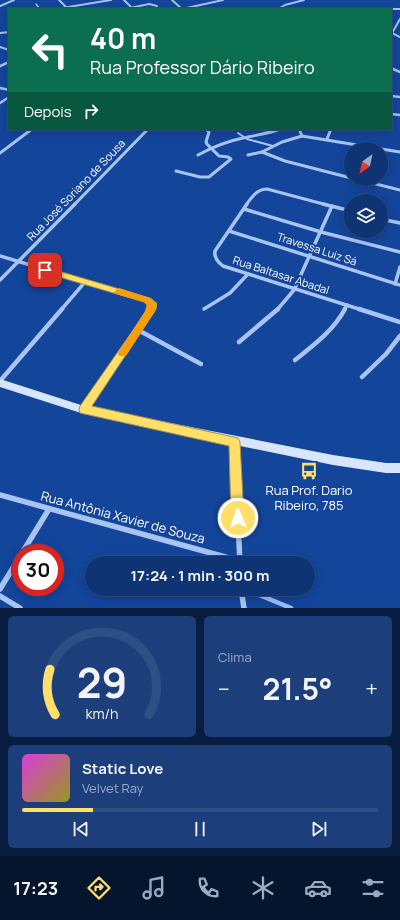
<!DOCTYPE html>
<html lang="pt">
<meta charset="utf-8">
<style>
:root{--surface:#0e3474;--page:#1c3f7c;--text:#f1f3f6;--muted:#9baac5;--line:#2e4f86;--accent:#ffde6a}
body{margin:0;font-family:Manrope,sans-serif;background:var(--page);color:var(--text);height:100vh;display:flex;flex-direction:column;font-size:15px;white-space:nowrap}
*{box-sizing:border-box;margin:0}
p{font-size:13px;color:var(--muted)}
.icon{flex:none;width:22px;height:22px;fill:none;stroke:currentColor;stroke-width:2;stroke-linecap:round;stroke-linejoin:round}
.map{position:relative;height:608px;overflow:hidden}
.side{display:flex;flex-direction:column;gap:8px;padding:8px;background:#081d40;flex:1}
.side>*{flex:none}
.guide{position:absolute;left:8px;top:8px;width:384px;height:122px;border-radius:0px;box-shadow:0 2px 10px #0003,0 0 0 1px var(--line);background:#0b6e4f;color:#fff;overflow:hidden}
.needle{width:26px;rotate:213deg}
.tools{position:absolute;left:344px;top:142px;display:grid;gap:8px}
.tools a{display:grid;place-items:center;width:44px;height:44px;border-radius:50%;background:var(--surface);box-shadow:0 2px 10px #0003,0 0 0 1px var(--line);font-size:20px}
.speed{position:absolute;left:12px;top:544px;display:flex;gap:8px;font-size:20px;font-weight:700;text-align:center}
.speed>*{display:grid;place-content:center;width:52px;height:52px;border-radius:50%;background:var(--surface);box-shadow:0 2px 10px #0003,0 0 0 1px var(--line);line-height:1}
.speed .limit{border:6px solid #d22;background:#fff;color:#111}
.pin{position:absolute;display:grid;place-items:center;width:34px;height:34px;color:#fff;margin:-17px;border-radius:8px;box-shadow:0 2px 6px #0006}
.me{position:absolute;width:44px;margin:-22px;rotate:358deg;stroke-linejoin:round;filter:drop-shadow(0 0 3px #0008)}
.turn{display:flex;align-items:center;gap:14px;height:84px;padding:0 16px;font-size:18px}
.turn .icon{width:52px;height:52px;stroke-width:2.5}
.turn b{display:block;font-size:28px;line-height:34px}
.then{display:flex;align-items:center;height:38px;padding:0 16px;background:#0003;gap:8px;font-size:15px}
.big{font-size:30px;font-weight:700;line-height:1.1}
.side .widget{flex:1;display:flex;flex-direction:column;justify-content:center;gap:6px;min-width:0;padding:0 14px;border-radius:6px;background:var(--page)}
.side .dial{align-items:center;gap:0}
.dial svg{height:104px;overflow:visible;fill:none;stroke:var(--line);stroke-width:7;stroke-linecap:round;text-anchor:middle}
.dial text{fill:var(--text);stroke:none}
.song{display:flex;align-items:center;gap:12px}
.cover{width:48px;height:48px;border-radius:6px;background:linear-gradient(135deg,hsl(300 70% 55%),hsl(60 70% 35%))}
.played{height:4px;border-radius:2px;background:linear-gradient(90deg,var(--accent) 20%,var(--line) 20%)}
.keys{display:flex;justify-content:space-around;direction:ltr}
.heat{display:flex;justify-content:space-between;align-items:center;font-size:22px;direction:ltr}
.side .tiles{flex:1;display:grid;gap:8px;grid-template-columns:1fr 1fr}
.widget:last-child{grid-column:span 2}
.trip{position:absolute;left:85px;top:556px;width:230px;height:40px;border-radius:20px;background:var(--surface);box-shadow:0 2px 10px #0003,0 0 0 1px var(--line);font-weight:700;line-height:40px;text-align:center}
.tabs{display:flex;height:64px;justify-content:space-around;align-items:center;background:#06152e;color:var(--muted)}
.tabs .icon{width:28px;height:28px}
.tabs .on{color:var(--accent)}
.tabs b{font-size:18px;color:var(--text)}
.map>svg:first-child{display:block}
</style>
<div class="map">
<svg width="400" height="608" viewBox="0 0 400 608">
<rect width="100%" height="100%" fill="#13459b"/>
<g fill="none" stroke-linecap="round" stroke-linejoin="round">
<g stroke="#99bef6" stroke-width="4.5">
<polyline points="176,561 181,563"/>
<polyline points="245,589 291,608"/>
</g>
<polyline stroke="#a7c4f3" stroke-width="1.5" points="36,4 40,9"/>
<polyline stroke="#a7c4f3" stroke-width="2" points="238,133 247,139 273,146"/>
<g stroke="#a7c4f3" stroke-width="2">
<polyline points="59,0 66,7"/>
<polyline points="124,0 133,9"/>
<polyline points="172,0 182,9 223,0"/>
<polyline points="0,6 14,0"/>
<polyline points="56,9 111,0"/>
<polyline points="125,9 149,4 157,6"/>
<polyline points="278,9 285,5 304,0"/>
<polyline points="288,9 400,9"/>
<polyline points="0,33 9,32"/>
<polyline points="392,33 400,37"/>
<polyline points="391,35 400,19"/>
<polyline points="0,47 9,50"/>
</g>
<g stroke="#a7c4f3" stroke-width="2.5">
<polyline points="0,66 9,62"/>
<polyline points="391,68 400,72"/>
<polyline points="0,88 9,90"/>
<polyline points="391,96 400,97"/>
<polyline points="0,103 9,97"/>
<polyline points="391,114 400,115"/>
</g>
<g stroke="#a7c4f3" stroke-width="3">
<polyline points="299,129 302,136"/>
<polyline points="327,139 331,129"/>
<polyline points="262,152 285,161 351,178"/>
<polyline points="0,153 32,129"/>
<path d="M198 155C211 148 228 141 243 138 256 135 267 134 280 129"/>
<polyline points="248,155 262,152 282,142 302,136 400,152"/>
<polyline points="176,171 200,177 209,177 231,159 228,157 219,156 207,144 206,142 209,132 206,129"/>
<polyline points="356,179 400,190"/>
<polyline points="74,205 148,129"/>
<path d="M246 205C252 197 257 189 267 189L327 205"/>
</g>
<g stroke="#a7c4f3" stroke-width="3.5">
<path d="M247 204 215 251C214 258 218 262 223 266L362 310"/>
<polyline points="323,204 351,211"/>
<polyline points="244,209 321,232 400,252"/>
<polyline points="381,219 400,223"/>
<polyline points="229,231 400,285"/>
<polyline points="0,256 147,300 152,303 151,310"/>
<polyline points="0,280 75,204"/>
<polyline points="395,284 400,267"/>
<polyline points="204,309 230,293 248,274"/>
<polyline points="61,310 85,282"/>
<polyline points="277,310 294,290 332,206"/>
<polyline points="344,310 347,305"/>
</g>
<g stroke="#a7c4f3" stroke-width="4.5">
<polyline points="359,309 400,322"/>
<polyline points="138,330 201,364"/>
<polyline points="239,342 278,309"/>
<path d="M295 360C314 345 333 331 345 309"/>
<polyline points="362,377 386,354 400,336"/>
<polyline points="0,381 62,309"/>
<polyline points="84,410 152,309"/>
</g>
<g stroke="#a7c4f3" stroke-width="5.5">
<polyline points="234,442 240,563"/>
<polyline points="0,495 240,561"/>
<polyline points="22,553 49,509"/>
<polyline points="0,589 21,555"/>
<polyline points="241,589 244,608"/>
<polyline points="0,596 20,608"/>
</g>
<polygon fill="#d7e5fd" fill-rule="evenodd" points="0,379 84,406 333,455 386,463 400,463 400,473 386,473 333,465 84,414 0,387"/>
</g>
<path fill="#ffde6a" stroke="#a69045" d="M45 267 150 298C155 301 159 305 155 311L92 406 238 438 240 442 244 518 242 522 238 524 233 522 231 518 229 446 80 413 79 410 80 406 145 313 147 305 144 302 42 272 41 270Z"/>
<polygon fill="#f59e0b" points="119,288 150,298 157,303 155,311 126,356 119,356 118,353 147,308 147,305 144,302 116,294 114,292"/>
<defs>
<g id="bus-bare" transform="scale(1.38)"><path d="M-5-6H5V4H4V6H2V4H-2V6H-4V4H-5ZM-3.5-4V0h7V-4ZM-3.5 1.2v1.5H-2V1.2ZM2 1.2v1.5H3.5V1.2Z" fill="#ffde6a" stroke="#13459b" stroke-width="2.5" paint-order="stroke"/></g>
</defs>
<g fill-rule="evenodd">
<use href="#bus-bare" x="309" y="471"/>
</g>
<g text-anchor="middle" stroke-width="4" stroke-linejoin="round" paint-order="stroke">
<g font-size="11" fill="#fff" stroke="#13459b">
<text transform="translate(76 190) rotate(-46)" y="4">Rua José Soriano de Sousa</text>
<text transform="translate(317 249) rotate(18)" y="4">Travessa Luiz Sá</text>
<text transform="translate(281 275) rotate(18)" y="4">Rua Baltasar Abadal</text>
</g>
<g font-size="13" fill="#fff" stroke="#13459b">
<text x="309" y="495">Rua Prof. Dario<tspan x="309" dy="15">Ribeiro, 785</tspan></text>
</g>
<g font-size="13" fill="#fff" stroke="#13459b">
<text transform="translate(123 517) rotate(15)" y="5">Rua Antônia Xavier de Souza</text>
</g>
</g>
</svg>
<div class="tools">
<a><svg class="needle" viewBox="-14 -14 28 28"><path d="M0-13l5 13h-10z" fill="#e53935"/><path d="M0 13l5-13h-10z" fill="#9baac5"/></svg></a>
<a><svg class="icon" aria-label="layers" viewBox="0 0 24 24"><path d="M12 4l9 5-9 5-9-5zM3 14l9 5 9-5"/></svg></a>
</div>
<div class="speed"><div class="limit">30</div></div>
<div class="pin" style="left:45px;top:270px;background:#d93025"><svg class="icon" aria-label="arrive" viewBox="0 0 24 24"><path d="M6 21V4h12l-3 4 3 4H6"/></svg></div>
<svg class="me" style="left:238px;top:518px" viewBox="-20 -20 40 40"><circle r="17" fill="#ffde6a" stroke="#fff" stroke-width="3"/><path d="M0-11L8 9 0 5-8 9z" fill="#fff"/></svg>
<div class="trip">17:24 · 1 min · 300 m</div>
<div class="guide">
<div class="turn"><svg class="icon" aria-label="left" viewBox="0 0 24 24"><path d="M17 20v-9H6M10 6l-5 5 5 5"/></svg><div><b>40 m</b>Rua Professor Dário Ribeiro</div></div>
<div class="then">Depois<svg class="icon" aria-label="right" viewBox="0 0 24 24"><path d="M7 20v-9h11M14 6l5 5-5 5"/></svg></div>
</div>
</div>
<section class="side">
<div class="tiles">
<div class="widget dial"><svg viewBox="0 0 100 80">
<path d="M14 69A42 42 0 1 1 86 69"/>
<path d="M14 69A42 42 0 0 1 10 34" stroke="#ffde6a"/>
<text x="50" y="56" font-size="32" font-weight="700">29</text>
<text x="50" y="72" font-size="11">km/h</text>
</svg></div>
<div class="widget"><p>Clima</p>
<div class="heat"><a>−</a><b class="big">21.5°</b><a>+</a></div>
</div>
<div class="widget">
<div class="song"><i class="cover"></i><div><b>Static Love</b><p>Velvet Ray</p></div></div>
<div class="played"></div>
<div class="keys"><svg class="icon" aria-label="previous" viewBox="0 0 24 24"><path d="M18 5L8 12l10 7zM5 5v14"/></svg><svg class="icon" aria-label="pause" viewBox="0 0 24 24"><path d="M8 5v14M16 5v14"/></svg><svg class="icon" aria-label="next" viewBox="0 0 24 24"><path d="M6 5l10 7-10 7zM19 5v14"/></svg></div>
</div>
</div>
</section>
<nav class="tabs">
<b>17:23</b>
<svg class="icon on" aria-label="directions" viewBox="0 0 24 24"><path d="M12 3l9 9-9 9-9-9zM9 14v-3h6M13 9l2 2-2 2"/></svg>
<svg class="icon" aria-label="music" viewBox="0 0 24 24"><path d="M9 18V5l10-2v13"/><circle cx="6" cy="18" r="3"/><circle cx="16" cy="16" r="3"/></svg>
<svg class="icon" aria-label="phone" viewBox="0 0 24 24"><path d="M5 4h4l2 5-3 2q2 4 5 5l2-3 5 2v4C11 20 4 13 5 4z"/></svg>
<svg class="icon" aria-label="climate" viewBox="0 0 24 24"><path d="M12 3v18M4 7l16 10M4 17L20 7"/></svg>
<svg class="icon" aria-label="car" viewBox="0 0 24 24"><path d="M5 17H2v-5l4-1 3-4h7l3 4 3 1v5h-3M9 17h6M6 11h13"/><circle cx="7" cy="17" r="2"/><circle cx="17" cy="17" r="2"/></svg>
<svg class="icon" aria-label="filters" viewBox="0 0 24 24"><path d="M4 7h16M4 17h16"/><circle cx="9" cy="7" r="2"/><circle cx="15" cy="17" r="2"/></svg>
</nav>
